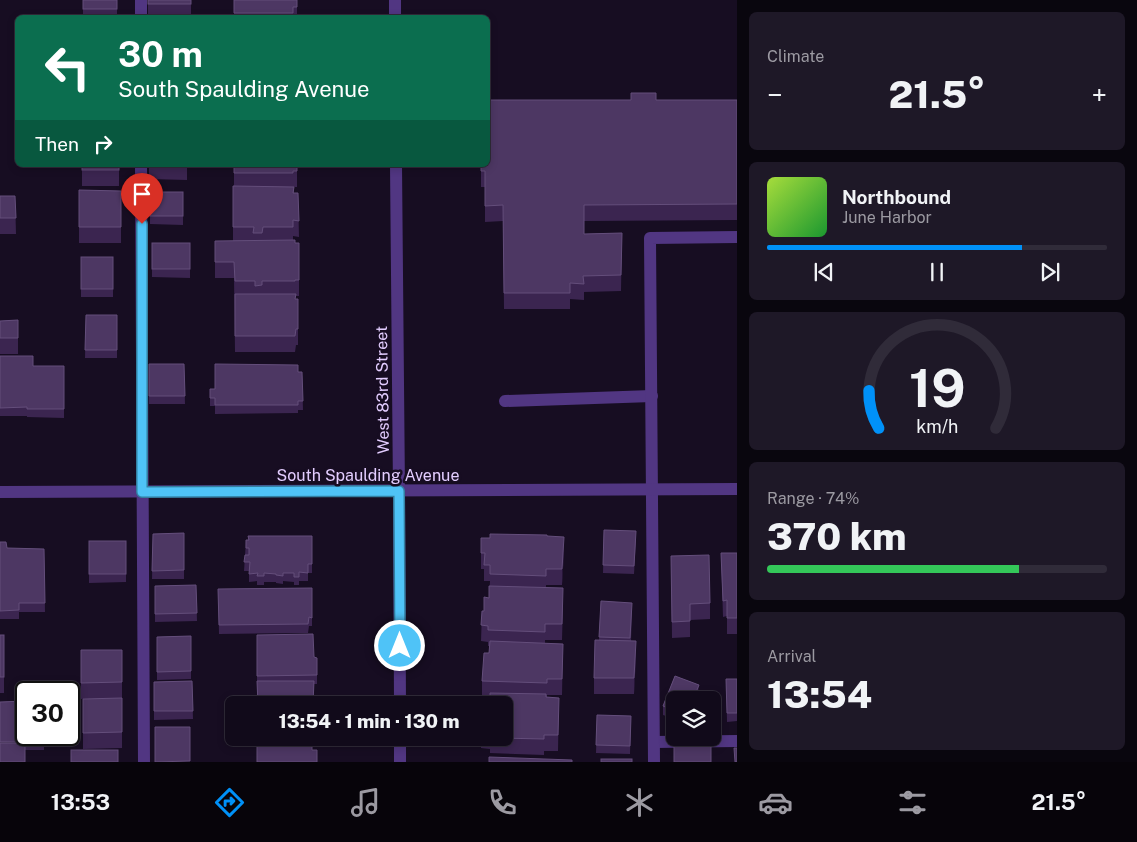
<!DOCTYPE html>
<meta charset="utf-8">
<style>
:root{--surface:#110a1a;--page:#1e1827;--text:#f1f3f6;--muted:#9c9aa2;--line:#302b39;--accent:#0091f8}
body{margin:0;font-family:"Public Sans",sans-serif;background:var(--page);color:var(--text);height:100vh;display:flex;flex-direction:column;font-size:19px;white-space:nowrap}
*{box-sizing:border-box;margin:0}
p{font-size:16px;color:var(--muted)}
.icon{flex:none;width:28px;height:28px;fill:none;stroke:currentColor;stroke-width:2;stroke-linecap:round;stroke-linejoin:round}
.map{position:relative;flex:1;overflow:hidden}
.panel{display:flex;flex-direction:column;gap:12px;padding:12px;background:#09060e;width:400px}
.panel>*{flex:none}
.hud{position:absolute;left:15px;top:15px;width:475px;height:152px;border-radius:8px;box-shadow:0 2px 8px #0003,0 0 0 1px var(--line);background:#0b6e4f;color:#fff;overflow:hidden}
.tools{position:absolute;left:666px;top:691px;display:grid;gap:10px}
.tools a{display:grid;place-items:center;width:55px;height:55px;border-radius:8px;background:var(--surface);box-shadow:0 2px 8px #0003,0 0 0 1px var(--line);font-size:25px}
.speed{position:absolute;left:15px;top:681px;display:flex;gap:10px;font-size:25px;font-weight:700;text-align:center}
.speed>*{display:grid;place-content:center;width:65px;height:65px;border-radius:50%;background:var(--surface);box-shadow:0 2px 8px #0003,0 0 0 1px var(--line);line-height:1}
.speed .limit{border:2px solid #111;border-radius:8px;background:#fff;color:#111}
.pin{position:absolute;display:grid;place-items:center;width:42px;height:42px;color:#fff;margin:-51px -21px;border-radius:50% 50% 50% 0;rotate:-45deg;box-shadow:0 0 5px #0007}
.pin .icon{rotate:45deg}
.me{position:absolute;width:55px;margin:-28px;rotate:0deg;stroke-linejoin:round;filter:drop-shadow(0 0 4px #0008)}
.turn{display:flex;align-items:center;gap:18px;height:105px;padding:0 20px;font-size:22px}
.turn .icon{width:65px;height:65px;stroke-width:2.5}
.turn b{display:block;font-size:35px;line-height:42px}
.then{display:flex;align-items:center;height:48px;padding:0 20px;background:#0003;gap:10px;font-size:19px}
.big{font-size:38px;font-weight:800;line-height:1.1}
.panel .widget{flex:1;display:flex;flex-direction:column;justify-content:center;gap:8px;min-width:0;padding:0 18px;border-radius:8px;background:var(--page)}
.panel .dial{align-items:center;gap:0}
.dial svg{height:130px;overflow:visible;fill:none;stroke:var(--line);stroke-width:7;stroke-linecap:round;text-anchor:middle}
.dial text{fill:var(--text);stroke:none}
.song{display:flex;align-items:center;gap:15px}
.cover{width:60px;height:60px;border-radius:8px;background:linear-gradient(135deg,hsl(80 70% 55%),hsl(130 70% 35%))}
.played{height:5px;border-radius:2px;background:linear-gradient(90deg,var(--accent) 75%,var(--line) 75%)}
.keys{display:flex;justify-content:space-around;direction:ltr}
.heat{display:flex;justify-content:space-between;align-items:center;font-size:28px;direction:ltr}
.charge{height:8px;border-radius:4px;background:linear-gradient(90deg,#34c759 74%,var(--line) 0)}
.trip{position:absolute;left:225px;top:696px;width:288px;height:50px;border-radius:8px;background:var(--surface);box-shadow:0 2px 8px #0003,0 0 0 1px var(--line);font-weight:800;line-height:50px;text-align:center}
.dock{display:flex;height:80px;justify-content:space-around;align-items:center;background:#07040a;color:var(--muted)}
.dock .icon{width:35px;height:35px}
.dock .current{color:var(--accent)}
.dock b{font-size:22px;color:var(--text)}
main{display:flex;flex:1;min-height:0}
.map>svg:first-child{display:block}
</style>
<main>
<div class="map">
<svg width="737" height="762" viewBox="0 0 737 762">
<rect width="100%" height="100%" fill="#170d22"/>
<g fill="none" stroke-linecap="round" stroke-linejoin="round">
<g stroke="#513682" stroke-width="12">
<polyline points="141,0 141,18"/>
<polyline points="141,165 144,762"/>
<polyline points="505,401 652,396"/>
<polyline points="654,742 737,741"/>
<polyline points="654,762 650,238 737,237"/>
</g>
<g stroke="#513682" stroke-width="12">
<polyline points="395,0 395,18"/>
<polyline points="396,165 399,491 400,705"/>
<polyline points="0,492 737,489"/>
<polyline points="400,738 400,762"/>
</g>
</g>
<g fill="#3b2550">
<rect x="83" y="0" width="34" height="17"/>
<rect x="148" y="0" width="43" height="18"/>
<rect x="234" y="0" width="63" height="18"/>
<polygon points="656,100 737,100 737,220 584,221 584,234 622,233 621,291 584,292 584,300 570,299 570,309 504,309 503,221 485,222 485,187 481,187 481,165"/>
<rect x="82" y="165" width="37" height="21"/>
<polygon points="149,165 187,165 187,180 149,179"/>
<polygon points="234,165 297,165 297,187 294,187 294,193 298,193 299,237 293,236 293,240 295,243 299,243 299,296 296,296 295,299 298,299 298,345 296,345 295,352 235,352 234,278 215,278 215,257 233,241 233,186 234,186"/>
<polygon points="79,190 121,191 121,243 79,243"/>
<polygon points="150,192 183,192 183,225 150,224"/>
<polygon points="0,196 15,196 16,234 0,234"/>
<polygon points="152,243 190,243 190,278 152,277"/>
<rect x="81" y="257" width="32" height="40"/>
<polygon points="86,315 117,315 117,358 85,358"/>
<polygon points="18,320 18,354 0,354 0,321"/>
<polygon points="0,356 33,366 64,366 64,418 27,417 27,416 0,416"/>
<polygon points="149,364 184,364 185,404 149,404"/>
<polygon points="298,372 302,372 303,410 298,410 298,413 215,414 215,406 210,406 210,389 215,389"/>
<polygon points="604,530 636,539 634,574 603,573"/>
<polygon points="184,533 184,579 152,579 153,534"/>
<polygon points="248,536 312,536 312,573 308,573 308,581 299,581 299,585 294,585 294,582 283,581 283,584 276,583 276,582 264,582 264,585 257,585 257,581 249,582 249,571 244,571 246,540 248,540"/>
<polygon points="547,536 564,553 562,585 546,585 546,588 563,604 562,640 545,640 545,643 563,644 562,695 547,695 547,697 559,698 558,751 544,751 544,755 490,753 490,749 481,748 481,738 504,738 490,704 490,697 482,697 482,681 489,653 489,646 488,646 488,642 481,641 482,611 484,611 489,598 490,581 484,581 484,569 481,569 481,538 490,538"/>
<polygon points="89,541 126,541 126,582 89,583"/>
<polygon points="0,542 7,548 44,549 45,612 19,612 19,619 0,619"/>
<polygon points="721,553 737,553 737,634 727,634 727,616 723,617"/>
<polygon points="671,556 710,603 710,619 690,620 690,637 672,638"/>
<polygon points="196,585 197,621 155,622 155,586"/>
<polygon points="312,588 312,626 309,626 308,633 219,634 218,589"/>
<polygon points="601,601 632,611 631,641 636,657 634,694 594,694 594,678 599,640"/>
<rect x="0" y="635" width="4" height="58"/>
<polygon points="257,635 314,657 317,675 317,684 314,684 313,704 257,705"/>
<polygon points="191,636 191,679 157,680 157,637"/>
<polygon points="81,650 122,650 122,748 83,749 83,699 104,698 81,699"/>
<polygon points="675,676 699,685 699,693 697,700 675,700 675,719 663,715 663,706"/>
<polygon points="726,679 737,679 737,721 727,722"/>
<polygon points="192,681 193,719 154,720 154,682"/>
<polygon points="0,702 44,735 44,750 25,750"/>
<polygon points="597,715 631,716 630,754 596,753"/>
</g>
<g fill="#251436">
<polygon points="564,537 564,553 562,585 562,569"/>
<polygon points="636,641 636,657 634,694 634,678"/>
<polygon points="699,685 699,693 697,700 693,700"/>
</g>
<g fill="#4d3763" stroke="#644e7b">
<rect x="83" y="0" width="34" height="9"/>
<rect x="148" y="0" width="43" height="4"/>
<polygon points="234,0 297,0 297,7 293,7 293,13 234,13"/>
<polygon points="631,93 656,93 656,100 737,100 737,204 584,205 584,234 622,233 621,275 583,276 584,284 570,283 570,293 504,293 503,205 485,206 485,171 481,171 481,165 488,165 488,100 631,100"/>
<rect x="82" y="165" width="37" height="5"/>
<polygon points="234,165 297,165 297,171 293,171 293,173 234,173"/>
<polygon points="233,186 294,187 293,193 298,193 299,221 293,220 293,227 263,227 262,233 253,233 254,227 233,227"/>
<polygon points="79,190 121,191 121,227 79,227"/>
<rect x="150" y="192" width="33" height="24"/>
<polygon points="0,196 15,196 16,218 0,218"/>
<polygon points="295,240 295,243 299,243 299,280 295,280 295,281 262,281 262,285 255,286 255,281 235,281 234,262 215,262 215,241"/>
<rect x="152" y="243" width="38" height="26"/>
<rect x="81" y="257" width="32" height="32"/>
<polygon points="235,294 296,294 295,299 298,299 298,329 296,329 295,336 235,336"/>
<polygon points="86,315 117,315 117,350 85,350"/>
<polygon points="18,320 18,338 0,338 0,321"/>
<polygon points="0,356 33,356 33,366 64,366 64,409 27,409 27,407 0,408"/>
<polygon points="149,364 184,364 185,396 149,396"/>
<polygon points="215,364 298,365 298,372 302,372 303,401 298,401 298,405 215,405 215,398 210,398 210,389 215,389"/>
<polygon points="604,530 636,531 634,566 603,565"/>
<polygon points="184,533 184,570 152,571 153,534"/>
<polygon points="490,534 547,535 547,536 564,537 562,569 546,569 546,576 490,574 490,565 484,565 485,553 481,553 481,538 490,538"/>
<polygon points="248,536 312,536 312,564 308,564 308,573 299,572 299,577 294,577 294,573 283,573 283,576 276,575 276,574 264,573 264,576 257,576 258,573 249,574 250,562 244,562 245,555 249,555 249,548 246,548 246,540 249,540"/>
<rect x="89" y="541" width="37" height="33"/>
<polygon points="0,542 6,542 7,548 44,549 45,603 19,603 19,610 0,611"/>
<polygon points="721,553 737,553 737,618 727,618 727,600 723,601"/>
<polygon points="709,555 710,603 690,604 690,621 672,622 671,556"/>
<polygon points="196,585 197,613 155,614 155,586"/>
<polygon points="489,586 563,588 562,624 545,624 545,632 488,630 488,626 481,625 482,611 484,611 484,597 489,598"/>
<polygon points="312,588 312,618 309,617 308,624 219,625 218,589"/>
<polygon points="601,601 632,603 630,638 599,637"/>
<polygon points="313,634 314,657 317,658 317,675 257,676 257,635"/>
<rect x="0" y="635" width="4" height="42"/>
<polygon points="191,636 191,671 157,672 157,637"/>
<polygon points="595,640 636,641 634,678 594,678"/>
<polygon points="490,641 563,644 562,679 547,679 547,683 482,681 484,653 489,653"/>
<polygon points="81,650 122,650 122,682 81,683"/>
<polygon points="675,676 699,685 693,700 675,700 675,711 663,706"/>
<polygon points="726,679 737,679 737,713 727,713"/>
<polygon points="192,681 193,711 154,711 154,682"/>
<polygon points="257,681 314,681 313,704 317,704 317,705 258,705"/>
<polygon points="490,693 546,694 546,697 559,698 558,735 544,735 544,739 499,738 504,738 504,705 484,705 485,703 490,704"/>
<polygon points="122,698 122,732 83,733 83,699"/>
<polygon points="26,701 26,735 44,735 44,742 0,742 0,702"/>
<polygon points="597,715 631,716 630,746 596,745"/>
<polygon points="155,727 190,727 190,761 155,762"/>
<polygon points="257,738 312,738 312,750 317,750 317,762 257,762"/>
<polygon points="711,741 711,762 674,762 674,742"/>
<rect x="0" y="743" width="25" height="19"/>
<polygon points="734,748 737,748 737,762 735,762"/>
<rect x="71" y="750" width="47" height="12"/>
<polygon points="489,757 572,760 572,762 489,762"/>
<rect x="601" y="759" width="31" height="3"/>
</g>
<g fill="none" stroke-linecap="round" stroke-linejoin="round">
<g stroke="#337fa1" stroke-width="12">
<polyline id="route" points="142,224 142,492 399,491 400,646"/>
</g>
<use href="#route" stroke="#4fc3f7" stroke-width="9"/>
</g>
<g text-anchor="middle" stroke-width="5" stroke-linejoin="round" paint-order="stroke">
<g font-size="16" fill="#e3cdff" stroke="#170d22">
<text transform="translate(382 390) rotate(-91)" y="6">West 83rd Street</text>
<text x="368" y="481">South Spaulding Avenue</text>
</g>
</g>
</svg>
<div class="tools">
<a><svg class="icon" aria-label="layers" viewBox="0 0 24 24"><path d="M12 4l9 5-9 5-9-5zM3 14l9 5 9-5"/></svg></a>
</div>
<div class="speed"><div class="limit">30</div></div>
<div class="pin" style="left:142px;top:224px;background:#d93025"><svg class="icon" aria-label="arrive" viewBox="0 0 24 24"><path d="M6 21V4h12l-3 4 3 4H6"/></svg></div>
<svg class="me" style="left:400px;top:646px" viewBox="-20 -20 40 40"><circle r="17" fill="#4fc3f7" stroke="#fff" stroke-width="3"/><path d="M0-11L8 9 0 5-8 9z" fill="#fff"/></svg>
<div class="trip">13:54 · 1 min · 130 m</div>
<div class="hud">
<div class="turn"><svg class="icon" aria-label="left" viewBox="0 0 24 24"><path d="M17 20v-9H6M10 6l-5 5 5 5"/></svg><div><b>30 m</b>South Spaulding Avenue</div></div>
<div class="then">Then<svg class="icon" aria-label="right" viewBox="0 0 24 24"><path d="M7 20v-9h11M14 6l5 5-5 5"/></svg></div>
</div>
</div>
<section class="panel">
<div class="widget"><p>Climate</p>
<div class="heat"><a>−</a><b class="big">21.5°</b><a>+</a></div>
</div>
<div class="widget">
<div class="song"><i class="cover"></i><div><b>Northbound</b><p>June Harbor</p></div></div>
<div class="played"></div>
<div class="keys"><svg class="icon" aria-label="previous" viewBox="0 0 24 24"><path d="M18 5L8 12l10 7zM5 5v14"/></svg><svg class="icon" aria-label="pause" viewBox="0 0 24 24"><path d="M8 5v14M16 5v14"/></svg><svg class="icon" aria-label="next" viewBox="0 0 24 24"><path d="M6 5l10 7-10 7zM19 5v14"/></svg></div>
</div>
<div class="widget dial"><svg viewBox="0 0 100 80">
<path d="M14 69A42 42 0 1 1 86 69"/>
<path d="M14 69A42 42 0 0 1 8 46" stroke="#0091f8"/>
<text x="50" y="56" font-size="32" font-weight="700">19</text>
<text x="50" y="72" font-size="11">km/h</text>
</svg></div>
<div class="widget"><p>Range · 74%</p><b class="big">370 km</b><div class="charge"></div></div>
<div class="widget"><p>Arrival</p><b class="big">13:54</b></div>
</section>
</main>
<nav class="dock">
<b>13:53</b>
<svg class="icon current" aria-label="directions" viewBox="0 0 24 24"><path d="M12 3l9 9-9 9-9-9zM9 14v-3h6M13 9l2 2-2 2"/></svg>
<svg class="icon" aria-label="music" viewBox="0 0 24 24"><path d="M9 18V5l10-2v13"/><circle cx="6" cy="18" r="3"/><circle cx="16" cy="16" r="3"/></svg>
<svg class="icon" aria-label="phone" viewBox="0 0 24 24"><path d="M5 4h4l2 5-3 2q2 4 5 5l2-3 5 2v4C11 20 4 13 5 4z"/></svg>
<svg class="icon" aria-label="climate" viewBox="0 0 24 24"><path d="M12 3v18M4 7l16 10M4 17L20 7"/></svg>
<svg class="icon" aria-label="car" viewBox="0 0 24 24"><path d="M5 17H2v-5l4-1 3-4h7l3 4 3 1v5h-3M9 17h6M6 11h13"/><circle cx="7" cy="17" r="2"/><circle cx="17" cy="17" r="2"/></svg>
<svg class="icon" aria-label="filters" viewBox="0 0 24 24"><path d="M4 7h16M4 17h16"/><circle cx="9" cy="7" r="2"/><circle cx="15" cy="17" r="2"/></svg>
<b>21.5°</b>
</nav>
